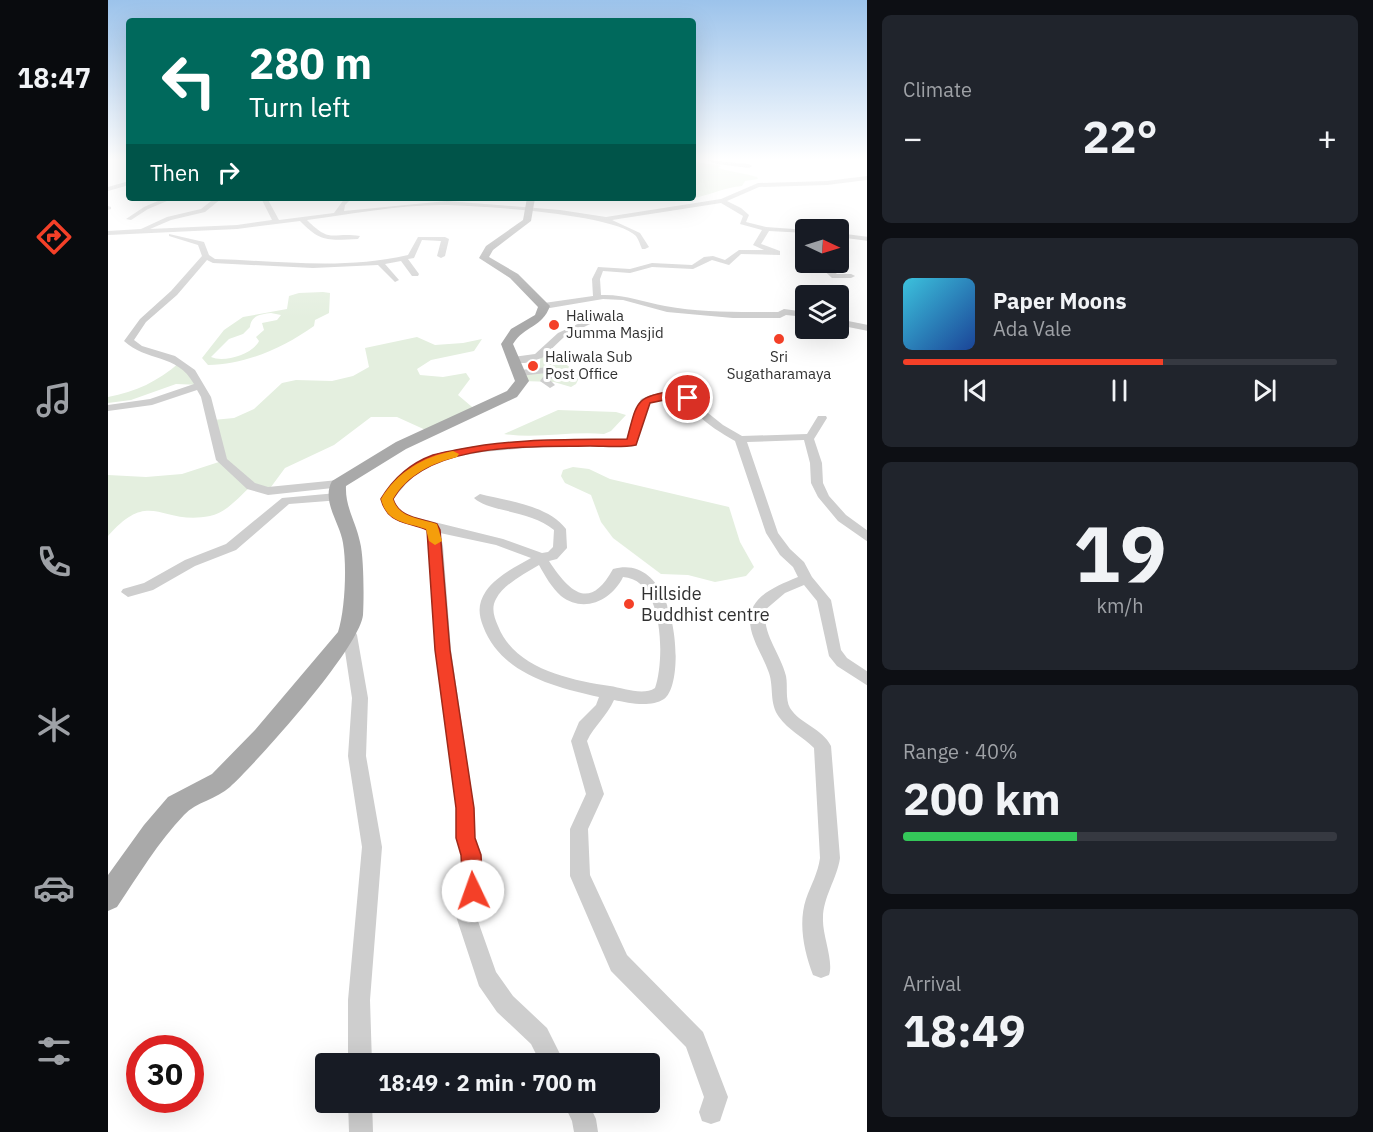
<!DOCTYPE html>
<meta charset="utf-8">
<style>
:root{--surface:#171b24;--page:#20242c;--text:#f1f3f6;--muted:#9ea1a6;--line:#363941;--accent:#f44028}
body{margin:0;font-family:"IBM Plex Sans",sans-serif;background:var(--page);color:var(--text);height:100vh;display:flex;flex-direction:column;font-size:22px;white-space:nowrap}
*{box-sizing:border-box;margin:0}
p{font-size:20px;color:var(--muted)}
.icon{flex:none;width:33px;height:33px;fill:none;stroke:currentColor;stroke-width:2;stroke-linecap:round;stroke-linejoin:round}
.map{position:relative;flex:1;overflow:hidden}
.details{display:flex;flex-direction:column;gap:15px;padding:15px;background:#0d0f14;width:506px}
.details>*{flex:none}
.guide{position:absolute;left:18px;top:18px;width:570px;height:183px;border-radius:6px;box-shadow:0 6px 24px #0002;background:#00695c;color:#fff;overflow:hidden}
.needle{width:39px;rotate:94deg}
.fabs{position:absolute;left:687px;top:219px;display:grid;gap:12px}
.fabs a{display:grid;place-items:center;width:54px;height:54px;border-radius:6px;background:var(--surface);box-shadow:0 6px 24px #0002;font-size:30px}
.speed{position:absolute;left:18px;top:1035px;display:flex;gap:12px;font-size:30px;font-weight:700;text-align:center}
.speed>*{display:grid;place-content:center;width:78px;height:78px;border-radius:50%;background:var(--surface);box-shadow:0 6px 24px #0002;line-height:1}
.speed .limit{border:9px solid #d22;background:#fff;color:#111}
.pin{position:absolute;display:grid;place-items:center;width:51px;height:51px;color:#fff;margin:-26px;border:3px solid #fff;border-radius:50%;box-shadow:0 2px 6px #0007}
.me{position:absolute;width:66px;margin:-33px;rotate:357deg;stroke-linejoin:round;filter:drop-shadow(0 0 4px #0008)}
.turn{display:flex;align-items:center;gap:21px;height:126px;padding:0 24px;font-size:27px}
.turn .icon{width:78px;height:78px;stroke-width:2.5}
.turn b{display:block;font-size:42px;line-height:51px}
.then{display:flex;align-items:center;height:57px;padding:0 24px;background:#0003;gap:12px;font-size:22px}
.big{font-size:45px;font-weight:700;line-height:1.1}
.details .card{flex:1;display:flex;flex-direction:column;justify-content:center;gap:9px;min-width:0;padding:0 21px;border-radius:9px;background:var(--page)}
.details .dial{align-items:center;gap:0}
.dial b{font-size:78px;line-height:1}
.song{display:flex;align-items:center;gap:18px}
.cover{width:72px;height:72px;border-radius:9px;background:linear-gradient(135deg,hsl(190 70% 55%),hsl(220 70% 35%))}
.played{height:6px;border-radius:3px;background:linear-gradient(90deg,var(--accent) 60%,var(--line) 60%)}
.keys{display:flex;justify-content:space-around;direction:ltr}
.heat{display:flex;justify-content:space-between;align-items:center;font-size:33px;direction:ltr}
.charge{height:9px;border-radius:4px;background:linear-gradient(90deg,#34c759 40%,var(--line) 0)}
.trip{position:absolute;left:207px;top:1053px;width:345px;height:60px;border-radius:6px;background:var(--surface);box-shadow:0 6px 24px #0002;font-weight:700;line-height:60px;text-align:center}
main{display:flex;flex:1;min-height:0}
.dock{display:flex;flex-direction:column;width:108px;justify-content:space-around;align-items:center;background:#090b0e;color:var(--muted)}
.dock .icon{width:42px;height:42px}
.dock .current{color:var(--accent)}
.dock b{font-size:27px;color:var(--text)}
.map>svg:first-child{display:block}
</style>
<main>
<nav class="dock">
<b>18:47</b>
<svg class="icon current" aria-label="directions" viewBox="0 0 24 24"><path d="M12 3l9 9-9 9-9-9zM9 14v-3h6M13 9l2 2-2 2"/></svg>
<svg class="icon" aria-label="music" viewBox="0 0 24 24"><path d="M9 18V5l10-2v13"/><circle cx="6" cy="18" r="3"/><circle cx="16" cy="16" r="3"/></svg>
<svg class="icon" aria-label="phone" viewBox="0 0 24 24"><path d="M5 4h4l2 5-3 2q2 4 5 5l2-3 5 2v4C11 20 4 13 5 4z"/></svg>
<svg class="icon" aria-label="climate" viewBox="0 0 24 24"><path d="M12 3v18M4 7l16 10M4 17L20 7"/></svg>
<svg class="icon" aria-label="car" viewBox="0 0 24 24"><path d="M5 17H2v-5l4-1 3-4h7l3 4 3 1v5h-3M9 17h6M6 11h13"/><circle cx="7" cy="17" r="2"/><circle cx="17" cy="17" r="2"/></svg>
<svg class="icon" aria-label="filters" viewBox="0 0 24 24"><path d="M4 7h16M4 17h16"/><circle cx="9" cy="7" r="2"/><circle cx="15" cy="17" r="2"/></svg>
</nav>
<div class="map">
<svg width="760" height="1132" viewBox="0 0 760 1132">
<rect width="100%" height="100%" fill="#fff"/>
<g fill="#e4efdf" fill-rule="evenodd">
<path d="M585 162 611 165 613 166 610 168C622 172 637 173 649 177L650 179 637 181 634 186C617 187 603 195 585 198Z"/>
<path d="M215 292 222 293 221 313 207 320 206 326C175 348 139 364 100 365L94 358 116 330 135 317 179 309 181 296 191 293ZM163 313 173 315 169 320 154 323 156 330 148 337 151 341C145 354 116 363 103 357L121 339 135 334 142 327C143 315 154 314 163 313Z"/>
<path d="M309 337 327 345 355 343 374 339 366 351 323 360 309 369 312 375 335 377 358 373 362 379 350 395 370 412 322 432 289 417H263L226 445 177 468 160 491 143 486C131 497 118 513 102 516 52 526 43 487 0 536V475L38 477 74 474 114 461 105 420 126 418 146 409 174 383 188 380 224 381 245 376 261 367 257 348Z"/>
<polygon points="433,355 453,360 472,376 468,384 463,387 446,382 414,381 413,375 431,369"/>
<path d="M71 363 93 385 68 384 23 400 0 403V397C28 392 50 381 71 363Z"/>
<path d="M450 410 508 412 518 415 503 431 496 434C463 431 429 439 396 434Z"/>
<polygon points="465,467 481,469 502,479 621,507 632,542 646,567 638,576 607,582 580,575 553,574 505,538 493,522 483,495 457,483 453,476 455,470"/>
</g>
<g fill="none" stroke-linecap="round" stroke-linejoin="round">
<g fill="#cecece" fill-rule="evenodd">
<polygon points="598,160 641,164 644,166 641,168 609,164"/>
<path d="M760 176V180L719 185 651 187 619 201 633 208 641 215 638 222 658 227 700 230H698V233L661 231 653 244 672 251V255L633 254 621 265 604 260 585 269 544 267 522 273 495 271 492 279 493 295C516 294 536 302 557 306 594 313 633 312 670 312L676 309 698 312V317L678 315 672 318H625L559 312 515 300 495 299 436 309 432 306 436 303 485 296 484 279 490 267 522 269 544 263 584 265 596 257 605 256 617 260 631 250H656L645 245 654 230 632 224 635 216 613 203 504 220 532 233 541 247 537 249H534C532 245 531 240 528 236 508 214 374 206 340 205 293 204 245 214 199 220 223 244 223 232 252 236L250 239C221 240 213 243 192 221L129 229 0 235V231L33 229 59 217 93 209 107 198H114L97 212 63 220 42 229 129 225 164 220 153 198H159L171 220 226 213 237 198H244L237 205 236 211 339 201 452 210 498 217 613 199 650 183 719 181Z"/>
<polygon points="21,181 21,185 0,191 0,187"/>
<polygon points="57,198 66,198 40,209 23,220 18,219 36,207"/>
<polygon points="0,206 3,207 3,209 0,210"/>
<polygon points="730,233 760,237 760,241 730,237"/>
<path d="M61 234 96 242 101 255 107 259C172 261 236 270 300 255L310 237H337L341 239 337 256 333 258 329 256 333 241 314 240 306 258 300 259 311 274 310 276H304L293 261 277 264 291 280 287 282 270 265 205 268 105 263 99 260 69 295 38 322 26 340 34 346 67 356 87 370 103 397 119 459 147 483 160 487 230 480 234 481 236 484 234 487 160 495 139 489 108 460 93 397 89 390 44 405 0 411V405L42 399 86 384C69 353 38 362 16 341L32 319 63 291 94 256 90 245 61 236Z"/>
<polygon points="716,262 729,274 743,274 747,276 743,278 724,278 708,263"/>
<polygon points="485,317 492,319 456,337 434,358 417,363 405,363 400,360 405,357 427,354 450,333"/>
<polygon points="730,319 760,325 760,331 730,325"/>
<polygon points="441,367 449,372 442,380 447,385 442,388 432,381 438,373 412,376 407,373 412,370"/>
<path d="M566 392 584 396 595 409 615 425 634 436 699 434 710 416H718L719 418 706 439 714 463 715 483 721 496 738 515 760 531V542L730 521 710 497 703 483 702 463 696 440 639 442 670 533 682 549 696 562 704 577 723 600 733 650 739 658 760 672V686L729 666 721 656 709 601 696 585 677 593 657 610C655 636 672 652 678 676 680 686 677 699 682 708 692 724 714 728 723 746L732 858C729 879 715 897 715 918 714 935 726 961 721 975L713 978 705 975C696 952 690 923 698 899 703 885 710 873 712 858L706 748C695 737 680 730 671 717 661 703 666 688 661 673 657 661 650 650 646 639 631 601 661 589 690 577L685 567 672 555 658 533 627 441C613 433 600 425 589 414 584 410 581 403 576 400 568 396 546 397 540 404 532 415 534 433 528 444L418 448 375 452 335 459 304 477 285 499 289 509 298 515 395 539 434 553 440 552 445 547 446 530C421 509 382 513 366 498L372 494C399 501 440 505 458 529L459 548 449 559 441 561C462 593 482 611 505 569 571 550 579 684 556 699 542 708 521 703 506 700 499 716 486 726 479 741L496 794 480 829 482 875 519 955 595 1032 620 1097 612 1121 603 1124 594 1121 591 1112 596 1097 578 1047 503 971 462 876V829L478 794 463 741 471 722 488 705 491 697C446 687 393 674 375 626 370 613 370 603 378 591 389 576 407 567 423 558L388 545 332 533 335 546 343 650 366 808 367 838 373 855 375 891 368 906 365 907 388 972 405 996 439 1028 457 1064H433L423 1044 389 1012 371 986 343 901 346 894 355 890 353 855 349 838 348 808 327 650 321 546 318 529C297 523 280 522 273 499 285 480 300 466 321 457 333 451 348 450 362 447 414 439 467 439 519 439L527 411 533 399 546 394ZM431 565C437 576 444 588 453 596 476 614 504 600 515 577 556 579 557 660 547 688 535 696 515 688 502 686 462 680 407 669 390 626 386 617 383 608 388 599 396 584 416 574 431 565Z"/>
<polygon points="229,493 233,494 235,497 233,500 181,504 128,550 87,566 45,590 20,597 13,592 15,589 36,583 77,560 118,544 174,498"/>
<polygon points="239,629 247,631 249,635 260,698 258,756 274,847 262,1000 264,1064 240,1064 240,1000 254,847 240,756 244,698 235,638 232,634 234,630"/>
<polygon points="240,1102 264,1102 265,1132 241,1132"/>
<polygon points="455,1102 480,1102 488,1119 490,1132 466,1132 464,1121"/>
</g>
<path fill="#a9a9a9" fill-rule="evenodd" d="M419 198H427L423 221 385 250 381 257 410 274 442 306C434 328 417 325 405 344L421 381 409 397 298 449 238 486C237 507 248 522 252 542 256 557 256 599 255 615 251 649 150 761 122 787 109 799 88 802 76 815 50 842 30 876 9 907L0 911V875L36 825 60 797 104 774 147 730 230 632C237 611 239 566 235 543 232 523 213 501 224 481L288 442 399 391 407 381 393 344 403 329 427 315 430 307 402 278 371 258 378 246 415 220Z"/>
</g>
<linearGradient id="sky" x2="0" y2="1"><stop stop-color="#9cc3eb"/><stop offset="0.5" stop-color="#fff"/><stop offset="1" stop-color="#fff" stop-opacity="0"/></linearGradient>
<rect width="760" height="318" fill="url(#sky)"/>
<path fill="#f44028" stroke="#9f2a1a" stroke-width="1.5" d="M566 391 585 398 580 401 566 398 542 403 528 445C513 448 497 446 482 446 424 447 318 441 285 499 291 518 311 518 329 524L332 530 342 650 366 808 367 838 373 855 375 891 372 898 365 901 358 898 355 891 353 855 348 838V808L327 650 319 530C299 521 280 525 273 499 285 479 303 463 325 455 334 452 344 451 353 449 407 438 464 440 519 439 529 403 526 396 566 391Z"/>
<path fill="#f59e0b" d="M345 451 351 454 349 457C324 463 299 475 285 499 291 518 311 518 329 524L334 541 327 545 321 541 318 529C297 522 279 523 273 499 289 472 315 457 345 451Z"/>
<g fill="#f44028" stroke="#fff" stroke-width="2">
<circle cx="446" cy="325" r="6"/>
<circle cx="671" cy="339" r="6"/>
<circle cx="425" cy="366" r="6"/>
<circle cx="521" cy="604" r="6"/>
</g>
<g text-anchor="middle" stroke-width="6" stroke-linejoin="round" paint-order="stroke">
<g font-size="15" fill="#313131" stroke="#fff" text-anchor="start">
<text x="458" y="321">Haliwala<tspan x="458" dy="17">Jumma Masjid</tspan></text>
<text x="437" y="362">Haliwala Sub<tspan x="437" dy="17">Post Office</tspan></text>
<text x="671" y="362" text-anchor="middle">Sri<tspan x="671" dy="17">Sugatharamaya</tspan></text>
</g>
<g font-size="18" fill="#313131" stroke="#fff" text-anchor="start">
<text x="533" y="600">Hillside<tspan x="533" dy="21">Buddhist centre</tspan></text>
</g>
</g>
</svg>
<div class="fabs">
<a><svg class="needle" viewBox="-14 -14 28 28"><path d="M0-13l5 13h-10z" fill="#e53935"/><path d="M0 13l5-13h-10z" fill="#9ea1a6"/></svg></a>
<a><svg class="icon" aria-label="layers" viewBox="0 0 24 24"><path d="M12 4l9 5-9 5-9-5zM3 14l9 5 9-5"/></svg></a>
</div>
<div class="speed"><div class="limit">30</div></div>
<div class="pin" style="left:580px;top:398px;background:#d93025"><svg class="icon" aria-label="arrive" viewBox="0 0 24 24"><path d="M6 21V4h12l-3 4 3 4H6"/></svg></div>
<svg class="me" style="left:365px;top:891px" viewBox="-20 -20 40 40"><circle r="19" fill="#fff"/><path d="M0-13L10 11 0 6-10 11z" fill="#f44028"/></svg>
<div class="trip">18:49 · 2 min · 700 m</div>
<div class="guide">
<div class="turn"><svg class="icon" aria-label="left" viewBox="0 0 24 24"><path d="M17 20v-9H6M10 6l-5 5 5 5"/></svg><div><b>280 m</b>Turn left</div></div>
<div class="then">Then<svg class="icon" aria-label="right" viewBox="0 0 24 24"><path d="M7 20v-9h11M14 6l5 5-5 5"/></svg></div>
</div>
</div>
<section class="details">
<div class="card"><p>Climate</p>
<div class="heat"><a>−</a><b class="big">22°</b><a>+</a></div>
</div>
<div class="card">
<div class="song"><i class="cover"></i><div><b>Paper Moons</b><p>Ada Vale</p></div></div>
<div class="played"></div>
<div class="keys"><svg class="icon" aria-label="previous" viewBox="0 0 24 24"><path d="M18 5L8 12l10 7zM5 5v14"/></svg><svg class="icon" aria-label="pause" viewBox="0 0 24 24"><path d="M8 5v14M16 5v14"/></svg><svg class="icon" aria-label="next" viewBox="0 0 24 24"><path d="M6 5l10 7-10 7zM19 5v14"/></svg></div>
</div>
<div class="card dial"><b>19</b><p>km/h</p></div>
<div class="card"><p>Range · 40%</p><b class="big">200 km</b><div class="charge"></div></div>
<div class="card"><p>Arrival</p><b class="big">18:49</b></div>
</section>
</main>
